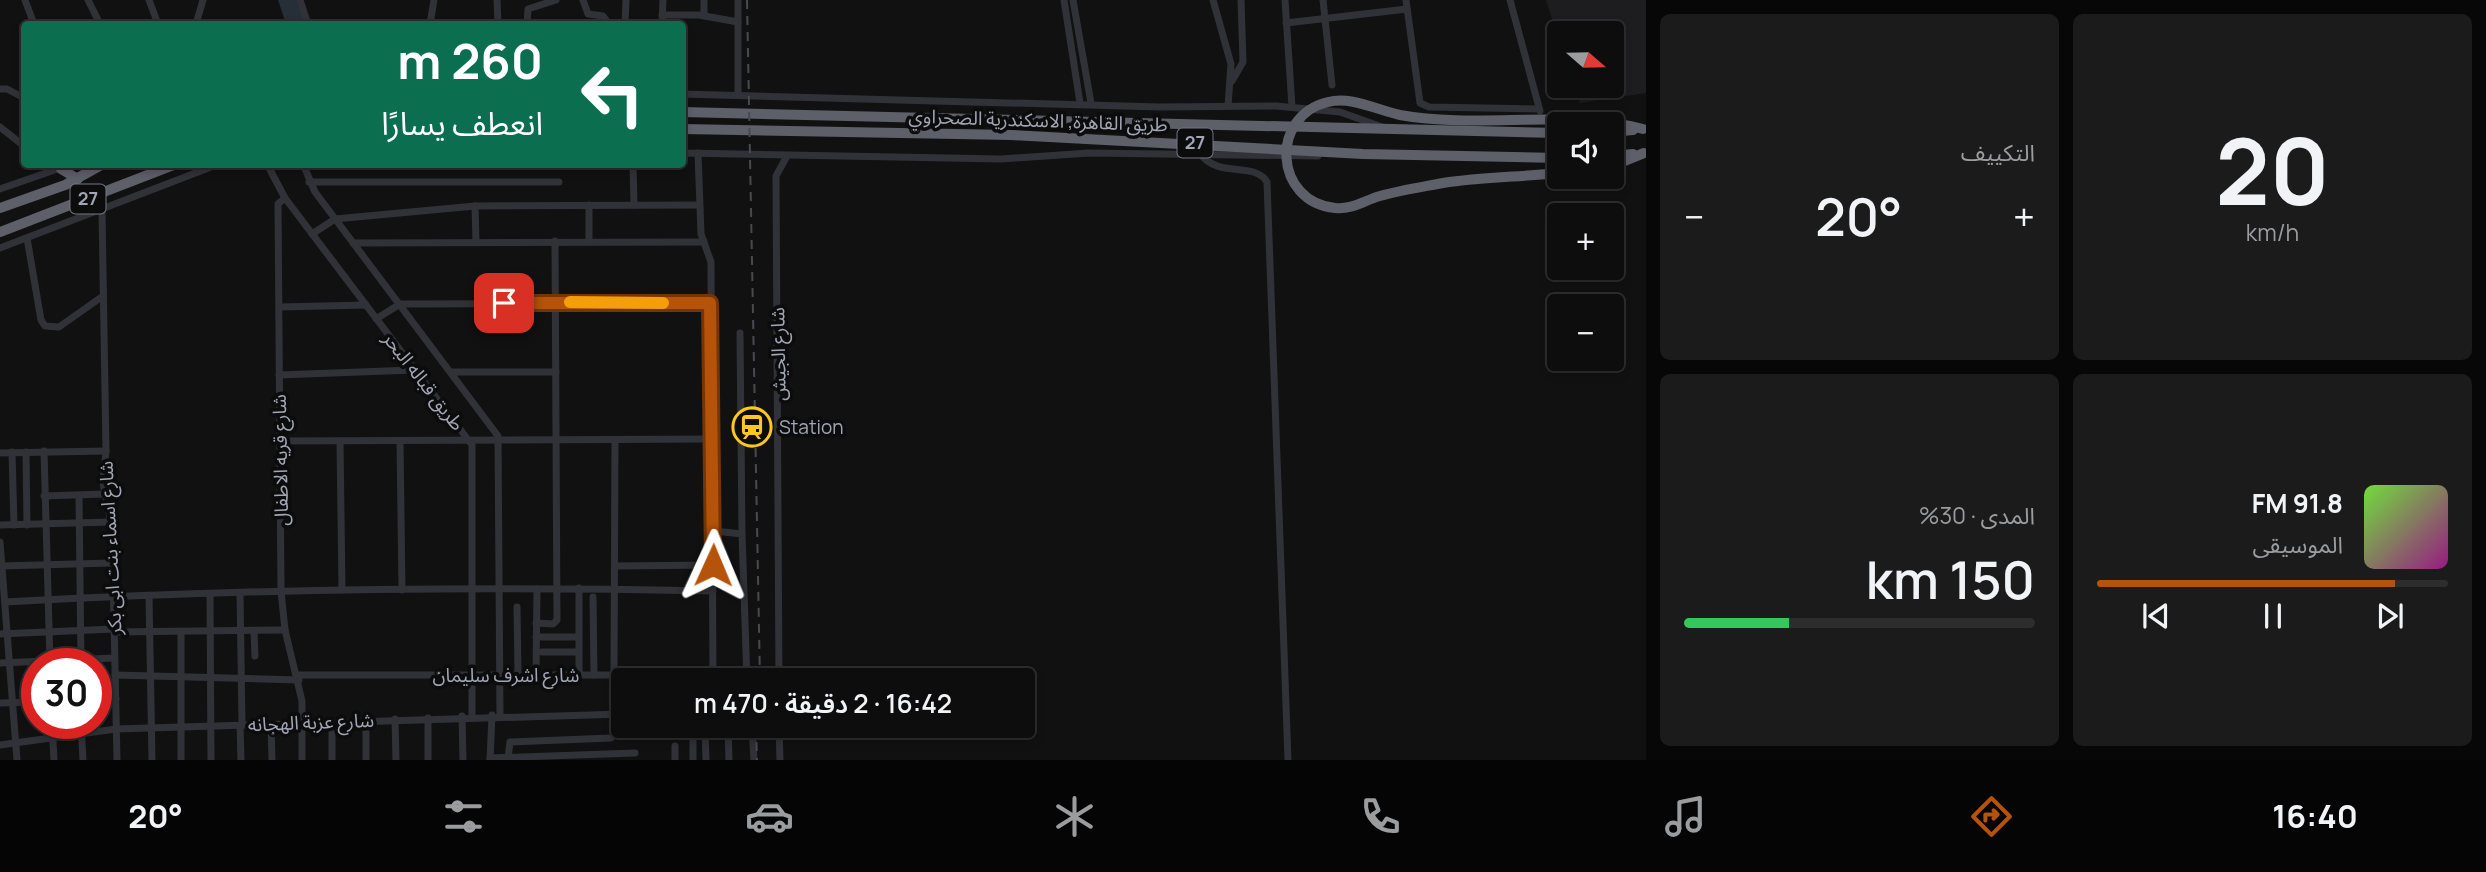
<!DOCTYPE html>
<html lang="ar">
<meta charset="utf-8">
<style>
:root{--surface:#0d0d0e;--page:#1b1b1c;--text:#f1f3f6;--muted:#9a9c9e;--line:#2d2d2e;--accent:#b45309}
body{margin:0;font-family:Manrope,"Noto Sans Arabic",sans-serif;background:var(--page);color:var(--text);direction:rtl;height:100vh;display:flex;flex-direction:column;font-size:26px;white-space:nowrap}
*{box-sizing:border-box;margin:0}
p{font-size:23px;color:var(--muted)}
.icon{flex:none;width:38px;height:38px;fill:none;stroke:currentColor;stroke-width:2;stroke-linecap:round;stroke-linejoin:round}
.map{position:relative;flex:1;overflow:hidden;direction:ltr}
.drawer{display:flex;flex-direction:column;gap:14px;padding:14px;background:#070708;width:840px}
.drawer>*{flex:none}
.hud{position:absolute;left:21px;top:21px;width:665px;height:147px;border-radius:7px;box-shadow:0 4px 10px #0003,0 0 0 2px var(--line);direction:rtl;background:#0b6e4f;color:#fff;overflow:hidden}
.needle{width:46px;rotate:110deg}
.tools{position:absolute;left:1547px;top:21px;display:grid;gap:14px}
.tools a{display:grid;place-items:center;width:77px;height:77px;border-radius:7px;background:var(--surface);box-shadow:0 4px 10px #0003,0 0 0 2px var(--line);font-size:35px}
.speed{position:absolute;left:21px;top:648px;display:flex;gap:14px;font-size:35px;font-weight:700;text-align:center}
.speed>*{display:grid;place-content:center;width:91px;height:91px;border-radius:50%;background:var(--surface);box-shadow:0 4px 10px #0003,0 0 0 2px var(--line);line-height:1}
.speed .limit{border:10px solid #d22;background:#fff;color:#111}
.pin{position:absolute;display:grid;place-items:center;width:60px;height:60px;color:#fff;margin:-30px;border-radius:14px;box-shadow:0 4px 10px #0006}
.me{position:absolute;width:77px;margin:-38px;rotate:1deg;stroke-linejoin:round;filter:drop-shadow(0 0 5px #0008)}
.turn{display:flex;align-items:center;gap:24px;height:147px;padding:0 28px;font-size:32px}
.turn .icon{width:91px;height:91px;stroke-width:2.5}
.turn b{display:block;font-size:49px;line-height:60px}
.big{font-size:52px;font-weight:600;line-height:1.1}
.drawer .tile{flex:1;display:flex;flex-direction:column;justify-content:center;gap:10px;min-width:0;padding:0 24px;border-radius:10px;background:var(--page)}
.drawer .dial{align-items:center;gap:0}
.dial b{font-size:91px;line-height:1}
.song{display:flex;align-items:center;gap:21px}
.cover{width:84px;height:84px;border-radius:10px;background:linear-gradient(135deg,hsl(100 70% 55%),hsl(310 70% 35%))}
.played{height:7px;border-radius:4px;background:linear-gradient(90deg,var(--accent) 85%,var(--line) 85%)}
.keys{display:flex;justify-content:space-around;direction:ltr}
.heat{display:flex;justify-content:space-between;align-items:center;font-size:38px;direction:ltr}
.charge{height:10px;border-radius:5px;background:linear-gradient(90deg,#34c759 30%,var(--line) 0)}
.drawer .tiles{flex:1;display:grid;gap:14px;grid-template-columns:repeat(2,1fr)}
.trip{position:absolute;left:611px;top:668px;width:424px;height:70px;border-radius:7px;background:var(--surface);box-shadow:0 4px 10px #0003,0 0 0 2px var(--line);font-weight:600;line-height:70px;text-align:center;direction:rtl}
.tabs{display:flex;height:112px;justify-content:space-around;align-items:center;background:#050506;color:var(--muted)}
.tabs .icon{width:49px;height:49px}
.tabs .current{color:var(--accent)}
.tabs b{font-size:32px;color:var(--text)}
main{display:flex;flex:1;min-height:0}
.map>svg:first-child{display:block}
</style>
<main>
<section class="drawer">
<div class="tiles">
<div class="tile dial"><b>20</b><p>km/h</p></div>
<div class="tile"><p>التكييف</p>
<div class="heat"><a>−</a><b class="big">20°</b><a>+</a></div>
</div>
<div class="tile">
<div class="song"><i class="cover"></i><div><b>91.8 FM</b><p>الموسيقى</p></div></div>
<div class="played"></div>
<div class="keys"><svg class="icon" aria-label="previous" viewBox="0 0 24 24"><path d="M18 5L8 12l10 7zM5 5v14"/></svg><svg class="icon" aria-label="pause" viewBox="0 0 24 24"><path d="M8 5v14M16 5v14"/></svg><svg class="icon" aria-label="next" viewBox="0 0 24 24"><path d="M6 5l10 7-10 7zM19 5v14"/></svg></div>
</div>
<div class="tile"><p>المدى · 30%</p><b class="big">150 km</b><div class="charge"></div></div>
</div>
</section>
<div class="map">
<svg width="1646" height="760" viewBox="0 0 1646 760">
<rect width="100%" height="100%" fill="#111112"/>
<polygon fill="#1d1d1f" points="1546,0 1646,0 1646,93 1580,103 1574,86 1612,86 1612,33 1559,33 1559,41"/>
<polygon fill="#262e37" points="278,0 297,0 305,24 286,24"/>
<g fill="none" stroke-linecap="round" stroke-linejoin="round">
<g stroke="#313238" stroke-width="7">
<polyline points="25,0 34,24"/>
<polyline points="88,0 100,24"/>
<polyline points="149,0 158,24"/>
<polyline points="300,0 308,24"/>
<polyline points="497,0 498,24"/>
<polyline points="583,0 588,14 603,16 609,24"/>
<polyline points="1064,0 1080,103"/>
<polyline points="1073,0 1091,103"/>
<polyline points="1213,0 1231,64 1228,106"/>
<polyline points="1285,0 1292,107"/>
<polyline points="1323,0 1332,85"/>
<polyline points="1406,0 1420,103 1429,107 1539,109"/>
<polyline points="1510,0 1540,111"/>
<polyline points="662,15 699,15 738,22"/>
<polyline points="704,15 704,0"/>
<polyline points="1286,23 1407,9"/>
<polyline points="196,24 203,0"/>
<polyline points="430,24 434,0"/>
<polyline points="527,24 528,9 556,0"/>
<polyline points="625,24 626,0"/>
<polyline points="662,24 663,0"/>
<polyline points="1232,81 1243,62 1241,0"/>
<polyline points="0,89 7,89 24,98"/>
<polyline points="682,94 1160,107 1276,106 1340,112 1385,128"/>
<polyline points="738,95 738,0"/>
<polyline points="0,127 24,146"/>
<polyline points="682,153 1001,159 1089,153 1318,156"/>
<polyline points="698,153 701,234 711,262 713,681"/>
<path d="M1200 153C1217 179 1255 161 1267 182L1288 760"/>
<polyline points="267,164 285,198 472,445 472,716"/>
<polyline points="303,164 315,192 498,436 500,715"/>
<polyline points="633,164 634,205"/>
<polyline points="309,182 559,182"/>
<polyline points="0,189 72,164"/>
<polyline points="285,198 278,204 281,591 285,630 302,701 302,760"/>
<polyline points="475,206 476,242"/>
<polyline points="102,211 106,451 103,483 112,527 117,760"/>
<polyline points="312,234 335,219 475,206 699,205"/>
<polyline points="27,238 41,320 45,326 59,327 103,296"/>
<polyline points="589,240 589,205"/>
<polyline points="353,243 704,242"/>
<polyline points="0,248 219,164"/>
<polyline points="279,307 366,305"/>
<polyline points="376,319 400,304 710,303"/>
<polyline points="740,333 742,534 747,681"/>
<polyline points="452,372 556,372"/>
<polyline points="279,375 413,370"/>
<polyline points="280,441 714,439"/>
<polyline points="340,441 342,590"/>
<polyline points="400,441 402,590"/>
<polyline points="44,451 50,663"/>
<polyline points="12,452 14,525"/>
<polyline points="26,452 27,525"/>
<polyline points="0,453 106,451"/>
<polyline points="44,496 104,494"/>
<polyline points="79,496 81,663"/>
<polyline points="0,525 111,522"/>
<polyline points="714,531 742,534"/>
<polyline points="0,542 17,760"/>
<polyline points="0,566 112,563"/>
<polyline points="616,566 714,565"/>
<polyline points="240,593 242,724"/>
<polyline points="210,594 211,760"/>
<polyline points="149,596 152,760"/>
<polyline points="593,597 594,675"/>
<path d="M5 602C241 589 477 586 713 591"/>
<polyline points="517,607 518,675"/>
<polyline points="536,623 553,624 557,620 555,241"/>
<polyline points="254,631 255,656"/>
<polyline points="114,632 285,630"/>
<polyline points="181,632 181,760"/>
<polyline points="0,634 114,629"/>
<polyline points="536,637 578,637"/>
<polyline points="542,652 578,652"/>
<polyline points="0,663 114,658"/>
<polyline points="115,675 299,680"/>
<polyline points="298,675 713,675"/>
<polyline points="536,675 537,589"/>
<polyline points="579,675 579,588"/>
<polyline points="614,675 615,440"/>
<polyline points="779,681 776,176 787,156"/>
<polyline points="96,699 116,699"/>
<polyline points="0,703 37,702"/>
<polyline points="462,716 463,760"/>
<polyline points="428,718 428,760"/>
<polyline points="395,719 396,760"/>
<polyline points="366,720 366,760"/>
<polyline points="332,722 332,760"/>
<polyline points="52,723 54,760"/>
<polyline points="81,723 83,760"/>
<polyline points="271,724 272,760"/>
<polyline points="240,725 241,760"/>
<polyline points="693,726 693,760"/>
<polyline points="705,726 706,760"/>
<polyline points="728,726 729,760"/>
<polyline points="752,726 754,760"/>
<polyline points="779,726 780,760"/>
<polyline points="0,745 116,729 623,714"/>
<polyline points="675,746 675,760"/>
<polyline points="490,758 635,753"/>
<polyline points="508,758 510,742 611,738"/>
<polyline points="490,760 492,715"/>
</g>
<g stroke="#5d5f69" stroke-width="10">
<polyline points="682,112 1559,133"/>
<polyline points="682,129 1011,135 1363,154 1559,158"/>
<polyline points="1612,132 1633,130"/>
<polyline points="1612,156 1633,154"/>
<polyline points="1612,166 1644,153"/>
<polyline points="61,169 78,179"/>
<path d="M1559 173C1521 177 1481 177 1443 183 1422 187 1401 190 1380 196 1365 200 1352 210 1335 208 1274 202 1269 116 1328 102 1352 96 1376 110 1400 115 1480 129 1563 109 1643 129"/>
<polyline points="0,208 65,185 103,164"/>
<polyline points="0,232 176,164"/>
</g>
<g stroke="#484a51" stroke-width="2" stroke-dasharray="9 7" stroke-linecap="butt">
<polyline points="747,0 760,681"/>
<polyline points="756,726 757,760"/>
</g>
</g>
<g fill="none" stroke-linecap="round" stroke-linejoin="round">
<g stroke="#753606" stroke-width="18">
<polyline id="route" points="504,303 710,303 713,565"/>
</g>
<use href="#route" stroke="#b45309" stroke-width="12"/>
<polyline stroke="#f59e0b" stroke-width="12" points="570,302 663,303"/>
</g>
<defs>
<g id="station-ring" transform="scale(2.0125)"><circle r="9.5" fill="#0c0c0d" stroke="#fdc71e" stroke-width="1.5"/><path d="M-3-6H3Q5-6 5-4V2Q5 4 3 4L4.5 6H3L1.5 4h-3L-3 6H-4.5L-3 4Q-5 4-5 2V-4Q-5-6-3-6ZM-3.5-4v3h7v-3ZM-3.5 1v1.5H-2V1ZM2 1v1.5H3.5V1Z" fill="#fdc71e"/></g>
</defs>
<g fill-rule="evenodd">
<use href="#station-ring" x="752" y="427"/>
</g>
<g text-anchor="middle" stroke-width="7" stroke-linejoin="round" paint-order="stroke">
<g fill="#0c0c0d" stroke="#747782" stroke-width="2">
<rect x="1177.5" y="128.5" width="35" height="29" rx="5"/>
<rect x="70.5" y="184.5" width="35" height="29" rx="5"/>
</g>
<g font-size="18" font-weight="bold" fill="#a1a5b4">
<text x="1195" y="149">27</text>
<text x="88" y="205">27</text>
</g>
<g font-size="19" fill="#a1a5b4" stroke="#0c0c0d">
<text transform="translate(1038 120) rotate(2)" y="7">طريق القاهرة, الاسكندرية الصحراوي</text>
<text transform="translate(778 354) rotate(-91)" y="7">شارع الجيش</text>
<text transform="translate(424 381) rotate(52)" y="7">طريق قباله البحر</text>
<text transform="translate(280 460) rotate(-91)" y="7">شارع قريه الاطفال</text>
<text transform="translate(110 548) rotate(-93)" y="7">شارع اسماء بنت ابى بكر</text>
<text x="506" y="682">شارع اشرف سليمان</text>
<text transform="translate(311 722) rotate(-2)" y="7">شارع عزبة الهجانه</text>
</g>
<g font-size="19" fill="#a1a5b4" stroke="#0c0c0d" text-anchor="start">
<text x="779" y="434">Station</text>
</g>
</g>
</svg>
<div class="tools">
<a><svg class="needle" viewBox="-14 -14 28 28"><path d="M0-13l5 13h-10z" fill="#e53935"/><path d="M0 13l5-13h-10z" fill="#9a9c9e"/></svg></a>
<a><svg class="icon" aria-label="sound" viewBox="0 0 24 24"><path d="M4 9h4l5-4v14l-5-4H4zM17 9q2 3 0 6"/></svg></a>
<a>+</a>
<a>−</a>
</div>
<div class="speed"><div class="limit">30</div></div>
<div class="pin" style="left:504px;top:303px;background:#d93025"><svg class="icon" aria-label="arrive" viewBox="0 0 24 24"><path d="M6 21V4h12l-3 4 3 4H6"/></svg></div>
<svg class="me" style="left:713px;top:565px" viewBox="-20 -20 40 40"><path d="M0-17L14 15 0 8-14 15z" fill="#b45309" stroke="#fff" stroke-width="4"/></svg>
<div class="trip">16:42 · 2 دقيقة · 470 m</div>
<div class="hud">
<div class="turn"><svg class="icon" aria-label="left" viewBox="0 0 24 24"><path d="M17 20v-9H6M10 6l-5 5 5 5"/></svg><div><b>260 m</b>انعطف يسارًا</div></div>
</div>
</div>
</main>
<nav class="tabs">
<b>16:40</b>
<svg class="icon current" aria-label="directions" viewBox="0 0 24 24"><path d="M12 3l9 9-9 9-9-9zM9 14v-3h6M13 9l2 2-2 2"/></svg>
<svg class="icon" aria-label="music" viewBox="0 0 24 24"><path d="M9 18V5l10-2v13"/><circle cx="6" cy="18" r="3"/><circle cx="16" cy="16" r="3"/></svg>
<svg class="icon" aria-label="phone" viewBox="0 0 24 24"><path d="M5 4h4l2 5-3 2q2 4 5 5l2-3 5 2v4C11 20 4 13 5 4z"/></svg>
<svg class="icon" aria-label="climate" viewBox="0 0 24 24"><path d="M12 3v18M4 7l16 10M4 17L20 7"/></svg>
<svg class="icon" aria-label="car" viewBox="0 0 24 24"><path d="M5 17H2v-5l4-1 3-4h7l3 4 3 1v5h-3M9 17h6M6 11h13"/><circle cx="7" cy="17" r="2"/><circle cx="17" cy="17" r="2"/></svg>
<svg class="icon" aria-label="filters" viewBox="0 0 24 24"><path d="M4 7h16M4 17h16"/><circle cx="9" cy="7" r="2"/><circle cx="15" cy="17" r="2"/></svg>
<b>20°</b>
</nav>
